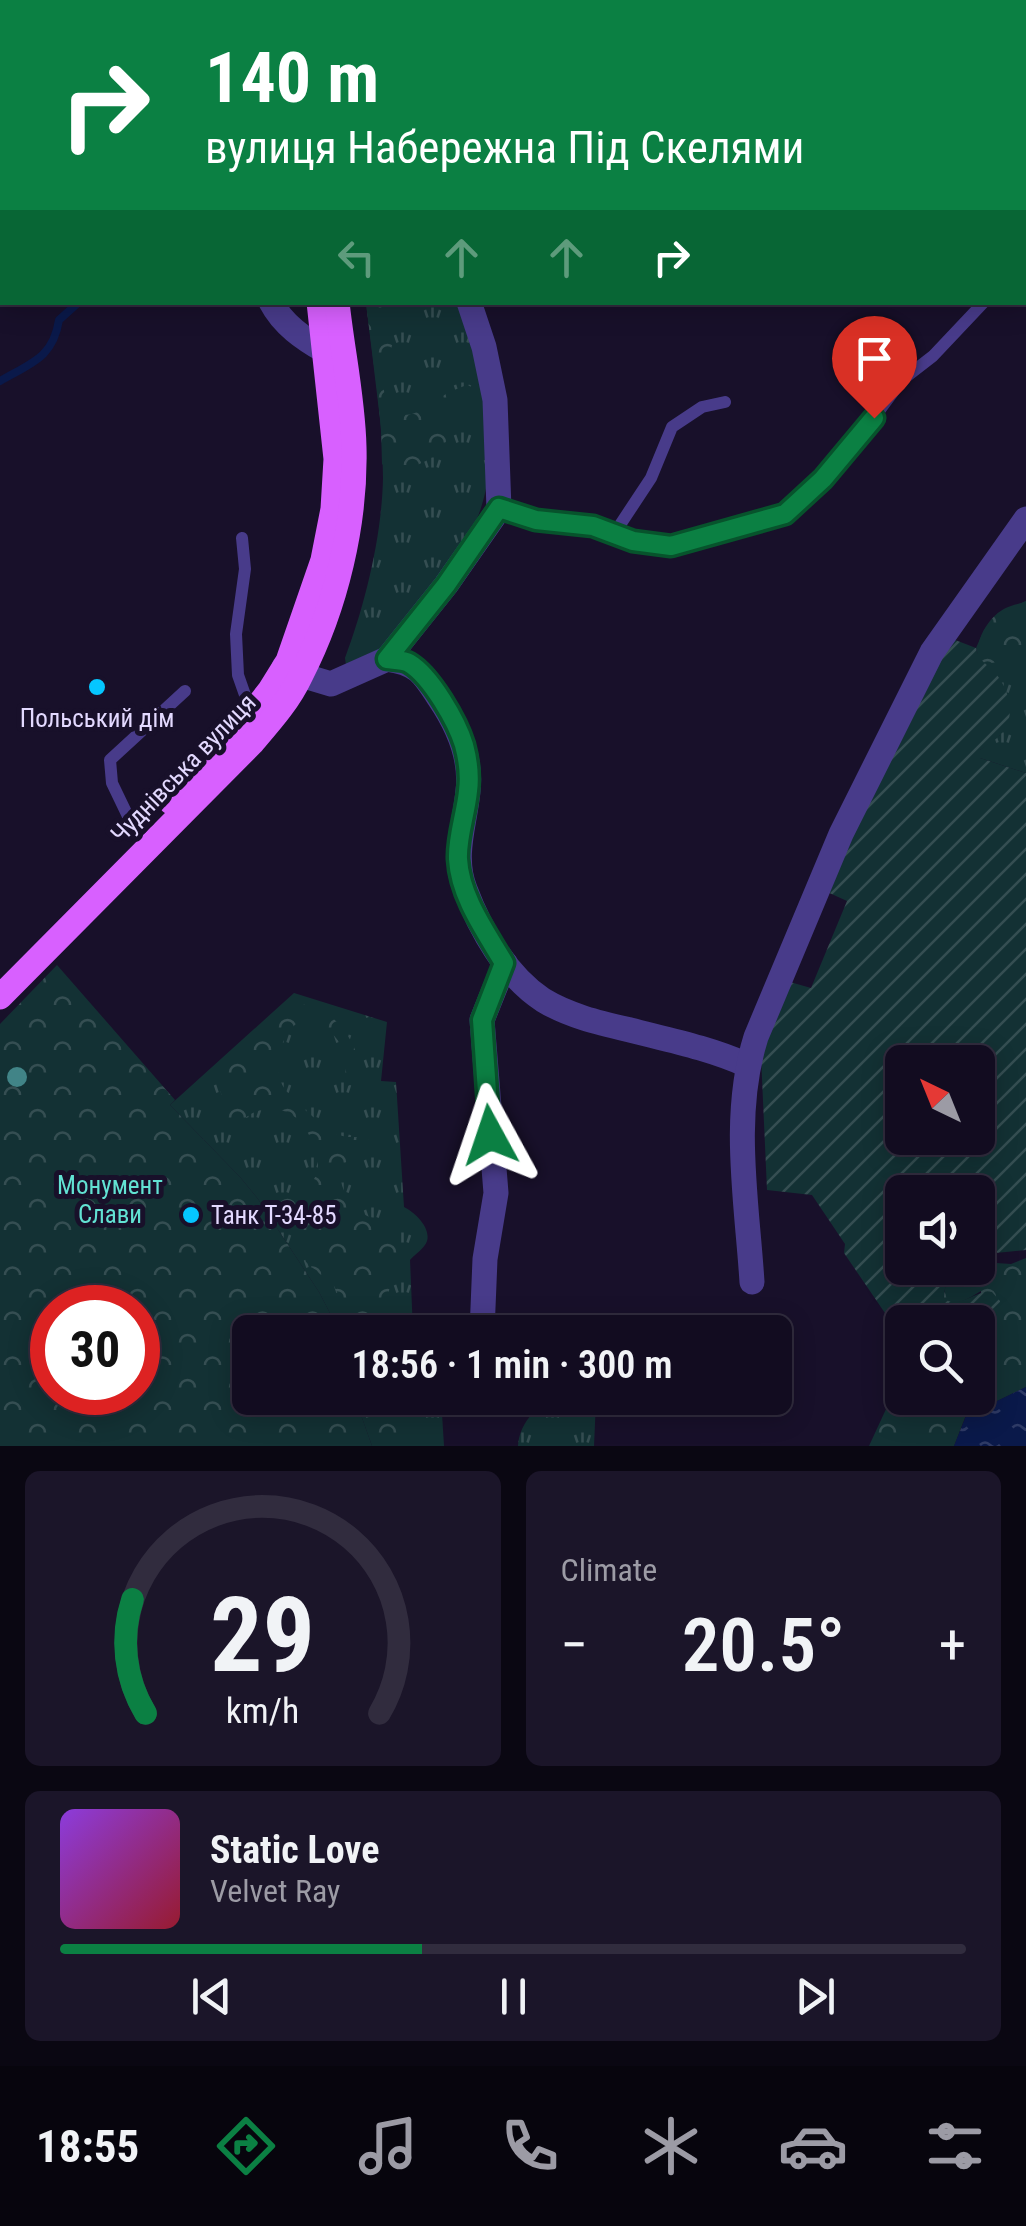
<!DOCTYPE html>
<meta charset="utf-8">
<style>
:root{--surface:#120c20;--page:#1b1529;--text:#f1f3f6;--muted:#9c9ba5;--line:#312c3e;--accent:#0b8043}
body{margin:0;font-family:"Roboto Condensed",sans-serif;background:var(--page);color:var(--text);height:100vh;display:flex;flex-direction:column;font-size:38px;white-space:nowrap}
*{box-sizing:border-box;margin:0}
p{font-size:32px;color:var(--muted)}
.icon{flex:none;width:55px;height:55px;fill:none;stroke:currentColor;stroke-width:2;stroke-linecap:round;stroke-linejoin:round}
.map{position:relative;height:1446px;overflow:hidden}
.drawer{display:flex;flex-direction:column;gap:25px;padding:25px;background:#0a0712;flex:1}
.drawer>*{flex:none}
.hud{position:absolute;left:0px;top:0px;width:1028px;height:305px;box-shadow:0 5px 25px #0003,0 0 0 2px var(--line);background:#0b8043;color:#fff;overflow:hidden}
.needle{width:65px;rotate:317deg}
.fabs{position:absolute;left:885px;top:1045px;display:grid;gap:20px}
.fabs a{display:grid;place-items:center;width:110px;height:110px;border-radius:15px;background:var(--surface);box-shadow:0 5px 25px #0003,0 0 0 2px var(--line);font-size:50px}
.speed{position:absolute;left:30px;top:1285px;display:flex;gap:20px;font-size:50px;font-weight:700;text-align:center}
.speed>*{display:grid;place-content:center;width:130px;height:130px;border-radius:50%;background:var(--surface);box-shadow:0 5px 25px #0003,0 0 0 2px var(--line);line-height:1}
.speed .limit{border:15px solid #d22;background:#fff;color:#111}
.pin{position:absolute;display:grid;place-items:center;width:85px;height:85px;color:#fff;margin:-102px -42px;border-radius:50% 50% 50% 0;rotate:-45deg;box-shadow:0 0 10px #0007}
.pin .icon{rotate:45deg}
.me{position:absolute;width:110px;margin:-55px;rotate:355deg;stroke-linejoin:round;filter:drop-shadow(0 0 8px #0008)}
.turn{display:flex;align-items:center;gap:35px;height:210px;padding:0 40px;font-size:45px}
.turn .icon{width:130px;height:130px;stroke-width:2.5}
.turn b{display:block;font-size:70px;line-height:85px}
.lanes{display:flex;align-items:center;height:95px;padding:0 40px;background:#0003;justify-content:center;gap:50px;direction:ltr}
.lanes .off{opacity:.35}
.big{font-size:75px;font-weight:600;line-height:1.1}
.drawer .tile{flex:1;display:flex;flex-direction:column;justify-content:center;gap:15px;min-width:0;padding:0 35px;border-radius:15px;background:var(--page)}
.drawer .dial{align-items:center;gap:0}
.dial svg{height:260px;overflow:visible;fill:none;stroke:var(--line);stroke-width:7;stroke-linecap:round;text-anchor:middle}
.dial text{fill:var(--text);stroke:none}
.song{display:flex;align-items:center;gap:30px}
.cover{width:120px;height:120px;border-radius:15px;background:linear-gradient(135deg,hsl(270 70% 55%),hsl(350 70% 35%))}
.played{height:10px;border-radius:5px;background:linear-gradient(90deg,var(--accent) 40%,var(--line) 40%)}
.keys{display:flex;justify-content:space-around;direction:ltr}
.heat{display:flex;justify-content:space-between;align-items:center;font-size:55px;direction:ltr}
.drawer .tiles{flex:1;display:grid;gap:25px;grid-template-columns:1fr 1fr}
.tile:last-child{grid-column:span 2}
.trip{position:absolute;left:232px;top:1315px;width:560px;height:100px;border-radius:15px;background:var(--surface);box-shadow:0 5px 25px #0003,0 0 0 2px var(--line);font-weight:600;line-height:100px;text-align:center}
.tab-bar{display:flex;height:160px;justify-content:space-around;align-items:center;background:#07050d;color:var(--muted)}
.tab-bar .icon{width:70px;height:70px}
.tab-bar .selected{color:var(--accent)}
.tab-bar b{font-size:45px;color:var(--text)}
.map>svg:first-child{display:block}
</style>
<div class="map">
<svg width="1026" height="1446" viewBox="0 0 1026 1446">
<defs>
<pattern id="grass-tufts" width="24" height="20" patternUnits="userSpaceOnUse" patternTransform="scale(2.5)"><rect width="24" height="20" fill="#133134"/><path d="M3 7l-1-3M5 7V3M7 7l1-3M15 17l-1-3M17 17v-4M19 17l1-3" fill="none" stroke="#354e52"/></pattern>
<pattern id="forest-crowns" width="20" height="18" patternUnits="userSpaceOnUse" patternTransform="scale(2.5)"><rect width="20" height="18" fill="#133134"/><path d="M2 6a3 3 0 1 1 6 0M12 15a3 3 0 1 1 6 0" fill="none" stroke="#354e52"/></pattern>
<pattern id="garden-furrows" width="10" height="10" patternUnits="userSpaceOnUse" patternTransform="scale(2.5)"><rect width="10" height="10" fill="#133134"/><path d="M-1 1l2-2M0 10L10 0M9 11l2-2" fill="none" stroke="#354e52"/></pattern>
<pattern id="water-ripples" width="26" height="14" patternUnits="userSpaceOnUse" patternTransform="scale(2.5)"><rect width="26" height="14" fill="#0a194a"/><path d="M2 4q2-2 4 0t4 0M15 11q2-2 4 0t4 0" fill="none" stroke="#2e3a65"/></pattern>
</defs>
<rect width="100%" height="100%" fill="#18102a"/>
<g fill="url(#grass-tufts)">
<path d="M366 303H459C479 372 510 466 469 534 452 563 430 588 409 614 393 635 374 664 346 665L345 658C365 605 382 536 383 478 383 420 373 361 366 303Z"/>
<polygon points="1026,601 1026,773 980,758 980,750 1000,735 976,648 984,630 998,613"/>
<path d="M294 993 387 1022 381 1081 396 1082 404 1207C414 1212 431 1227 427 1241 425 1248 415 1254 410 1260L413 1332H338L332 1317 319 1292 258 1199 240 1177 170 1105Z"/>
<polygon points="355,1398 441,1398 444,1446 372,1446"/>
<path d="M551 1398H594L596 1400 594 1446H518C519 1425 534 1409 551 1398Z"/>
</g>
<g fill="url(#forest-crowns)" fill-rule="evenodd">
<path d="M366 303H393C392 315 395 329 393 341 392 350 387 355 385 363 381 378 382 415 404 415 420 415 434 402 446 394 452 390 460 388 467 385L474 388 472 395 458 398 450 408C449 415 451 426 449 433 443 459 413 469 390 471L382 464 381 427Z"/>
<path d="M1026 601V668L1017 659 985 664 978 658C975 638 991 612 1011 606 1016 604 1021 604 1026 601Z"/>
<path d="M57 965 175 1100 170 1105 240 1177 258 1199 319 1292 332 1317 338 1332H250V1398H355L372 1446H0V1024ZM52 1308H138V1392H52Z"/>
<path d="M302 1004C307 1006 313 1006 318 1008 342 1019 368 1058 356 1083L347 1086 344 1080C349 1056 347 1050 330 1031 297 994 270 1053 280 1080 285 1094 300 1105 311 1115 332 1135 337 1138 366 1137L371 1143C362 1152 347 1156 342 1169 335 1186 356 1214 373 1218 381 1220 389 1218 397 1217 405 1240 393 1267 389 1291 387 1304 390 1319 392 1332H348L342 1302 334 1286 306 1262 296 1233 279 1204 281 1198C293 1192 305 1191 314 1179 327 1161 306 1120 287 1112 278 1109 264 1108 255 1112 246 1115 239 1125 231 1131L221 1124 223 1108 218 1071C237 1048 272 1009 302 1004Z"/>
<path d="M1026 1258V1387L995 1402 977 1407 966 1415 954 1446H869L893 1394 902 1381V1398H978V1331L983 1328 981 1291C969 1298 957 1307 944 1300 943 1278 957 1268 978 1268V1263L981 1262 1011 1264Z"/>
<polygon points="364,1398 412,1398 417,1446 379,1446"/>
</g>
<path fill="url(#garden-furrows)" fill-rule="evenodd" d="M950 638 976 648C979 662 988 664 996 674 1010 691 1017 717 1000 735 995 741 986 746 980 750V758L1026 773V1250L986 1254 978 1257V1192H902V1268H963C952 1277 943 1284 944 1299 961 1309 975 1290 992 1292L1000 1301V1313L978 1331V1322H902V1338L844 1253 845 1244 812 1195 767 1190 761 1056 790 982 811 988 847 901 825 891ZM902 1062H978V1138H902Z"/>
<polygon fill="url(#water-ripples)" points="1026,1387 1026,1446 954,1446 966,1416 977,1407 995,1402"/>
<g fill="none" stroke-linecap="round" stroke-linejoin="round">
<g stroke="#0a194a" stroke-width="8">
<polyline points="235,0 235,1"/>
<path d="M0 381C31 363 53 358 59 320L79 302"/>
</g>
<g stroke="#483b8a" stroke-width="12">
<polyline points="0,170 2,169"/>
<polyline points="1025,270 1026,269"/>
<polyline points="499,509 536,521 593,526 633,541 671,546 785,515 823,479 853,446 902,380 933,356 984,302"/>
<polyline points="614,534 651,478 672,427 702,407 725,402"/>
<polyline points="242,538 245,569 236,634 238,675 251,712"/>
<polyline points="137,835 112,783 110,760 185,691"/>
</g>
<g stroke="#483b8a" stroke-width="25">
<polyline points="178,0 178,2"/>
<polyline points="813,0 818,2"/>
<polyline points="443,2 444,0"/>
<polyline points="1025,123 1026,123"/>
<path d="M271 302C283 325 304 339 325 351"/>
<path d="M387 659C417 663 423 673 439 698 458 726 472 757 468 791 465 824 452 856 465 889 480 929 506 976 543 1000 569 1016 600 1023 630 1030 669 1040 709 1048 747 1065"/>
<polyline points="284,667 301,675 331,684 387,659 446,585 499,509 495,400 484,347 469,302"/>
<path d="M752 1282C747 1202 731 1116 756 1037L841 834 932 652 1026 519"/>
<polyline points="482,1332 485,1259 496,1193 482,1020 505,963"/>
<polyline points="479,1399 479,1398"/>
</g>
<g stroke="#d860ff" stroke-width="25">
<polyline points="281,0 282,2"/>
<polyline points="301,0 301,2"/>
<polyline points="171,802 230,742 270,690 288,661 323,560 333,509 336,459 319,302"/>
<path d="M0 997 252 743C270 722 289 701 301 675 336 607 356 523 354 447 353 399 342 350 337 302"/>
</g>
</g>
<circle fill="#418487" cx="17" cy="1077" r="10"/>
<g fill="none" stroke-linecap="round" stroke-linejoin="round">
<g stroke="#07532c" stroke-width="25">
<path id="route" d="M490 1135 482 1020 504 963C486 932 460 897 458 859 457 837 466 813 468 791 470 776 468 760 464 745 457 722 431 676 409 663 404 660 394 660 387 659L446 585 499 508 536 520 593 526 633 541 671 546 785 514 823 479 874 418"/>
</g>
<use href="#route" stroke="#0b8043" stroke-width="18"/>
</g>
<g fill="#05c6ff" stroke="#18102a" stroke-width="4">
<circle cx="97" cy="687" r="10"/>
<circle cx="191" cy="1215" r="10"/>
</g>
<g text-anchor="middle" stroke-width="10" stroke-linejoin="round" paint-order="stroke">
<g font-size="25" fill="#e3d9ff" stroke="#18102a">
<text x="97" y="727">Польський дім</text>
<text x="211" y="1224" text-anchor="start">Танк Т-34-85</text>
</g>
<g font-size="25" fill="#e3d9ff" stroke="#18102a">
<text transform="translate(183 768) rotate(-46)" y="9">Чуднівська вулиця</text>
</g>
<g font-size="25" fill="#62e2d3" stroke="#18102a">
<text x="110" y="1194">Монумент<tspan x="110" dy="29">Слави</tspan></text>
</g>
</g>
</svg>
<div class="fabs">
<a><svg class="needle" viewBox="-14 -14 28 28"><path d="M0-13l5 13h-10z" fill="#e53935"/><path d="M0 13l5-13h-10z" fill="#9c9ba5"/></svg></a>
<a><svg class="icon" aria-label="sound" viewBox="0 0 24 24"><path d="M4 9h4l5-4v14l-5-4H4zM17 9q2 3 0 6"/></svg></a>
<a><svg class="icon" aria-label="search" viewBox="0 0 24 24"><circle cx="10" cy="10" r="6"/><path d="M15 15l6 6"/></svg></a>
</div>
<div class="speed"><div class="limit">30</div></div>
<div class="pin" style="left:874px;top:418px;background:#d93025"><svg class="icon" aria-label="arrive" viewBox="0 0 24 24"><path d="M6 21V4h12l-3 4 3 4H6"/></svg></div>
<svg class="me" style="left:490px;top:1135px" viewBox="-20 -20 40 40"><path d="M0-17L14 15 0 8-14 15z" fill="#0b8043" stroke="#fff" stroke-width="4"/></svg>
<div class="trip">18:56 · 1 min · 300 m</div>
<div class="hud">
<div class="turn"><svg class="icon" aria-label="right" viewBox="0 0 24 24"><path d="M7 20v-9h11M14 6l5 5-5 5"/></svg><div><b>140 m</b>вулиця Набережна Під Скелями</div></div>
<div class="lanes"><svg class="icon off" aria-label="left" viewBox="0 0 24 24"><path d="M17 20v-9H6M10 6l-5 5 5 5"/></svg><svg class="icon off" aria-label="ahead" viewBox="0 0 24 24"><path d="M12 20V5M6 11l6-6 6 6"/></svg><svg class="icon off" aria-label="ahead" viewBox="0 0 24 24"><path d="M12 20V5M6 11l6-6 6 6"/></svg><svg class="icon" aria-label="right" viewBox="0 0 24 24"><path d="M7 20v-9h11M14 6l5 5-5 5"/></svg></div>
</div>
</div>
<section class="drawer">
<div class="tiles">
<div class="tile dial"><svg viewBox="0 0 100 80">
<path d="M14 69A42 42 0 1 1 86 69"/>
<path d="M14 69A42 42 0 0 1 10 34" stroke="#0b8043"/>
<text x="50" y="56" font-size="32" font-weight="700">29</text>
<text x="50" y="72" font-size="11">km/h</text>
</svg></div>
<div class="tile"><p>Climate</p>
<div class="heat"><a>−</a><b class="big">20.5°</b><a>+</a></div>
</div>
<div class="tile">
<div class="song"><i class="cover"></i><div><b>Static Love</b><p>Velvet Ray</p></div></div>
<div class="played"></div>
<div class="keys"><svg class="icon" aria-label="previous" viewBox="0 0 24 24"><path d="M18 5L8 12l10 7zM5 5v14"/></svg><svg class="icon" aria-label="pause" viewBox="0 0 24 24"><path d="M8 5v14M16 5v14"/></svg><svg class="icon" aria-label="next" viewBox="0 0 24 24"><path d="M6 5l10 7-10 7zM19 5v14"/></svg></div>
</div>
</div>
</section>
<nav class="tab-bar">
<b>18:55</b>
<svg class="icon selected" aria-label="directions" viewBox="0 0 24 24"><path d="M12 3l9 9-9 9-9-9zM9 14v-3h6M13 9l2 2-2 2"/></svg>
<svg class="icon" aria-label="music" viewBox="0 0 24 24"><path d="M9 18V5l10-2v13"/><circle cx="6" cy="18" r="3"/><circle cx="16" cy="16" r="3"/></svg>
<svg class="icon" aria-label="phone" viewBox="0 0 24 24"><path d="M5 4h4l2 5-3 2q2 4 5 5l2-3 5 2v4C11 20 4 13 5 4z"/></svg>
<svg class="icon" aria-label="climate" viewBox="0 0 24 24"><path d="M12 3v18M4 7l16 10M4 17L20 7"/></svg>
<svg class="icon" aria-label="car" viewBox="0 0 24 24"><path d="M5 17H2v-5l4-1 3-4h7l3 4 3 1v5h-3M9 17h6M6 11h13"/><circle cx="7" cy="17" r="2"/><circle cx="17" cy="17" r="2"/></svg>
<svg class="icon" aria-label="filters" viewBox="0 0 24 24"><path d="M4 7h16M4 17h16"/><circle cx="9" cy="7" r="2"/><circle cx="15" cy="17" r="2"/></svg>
</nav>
